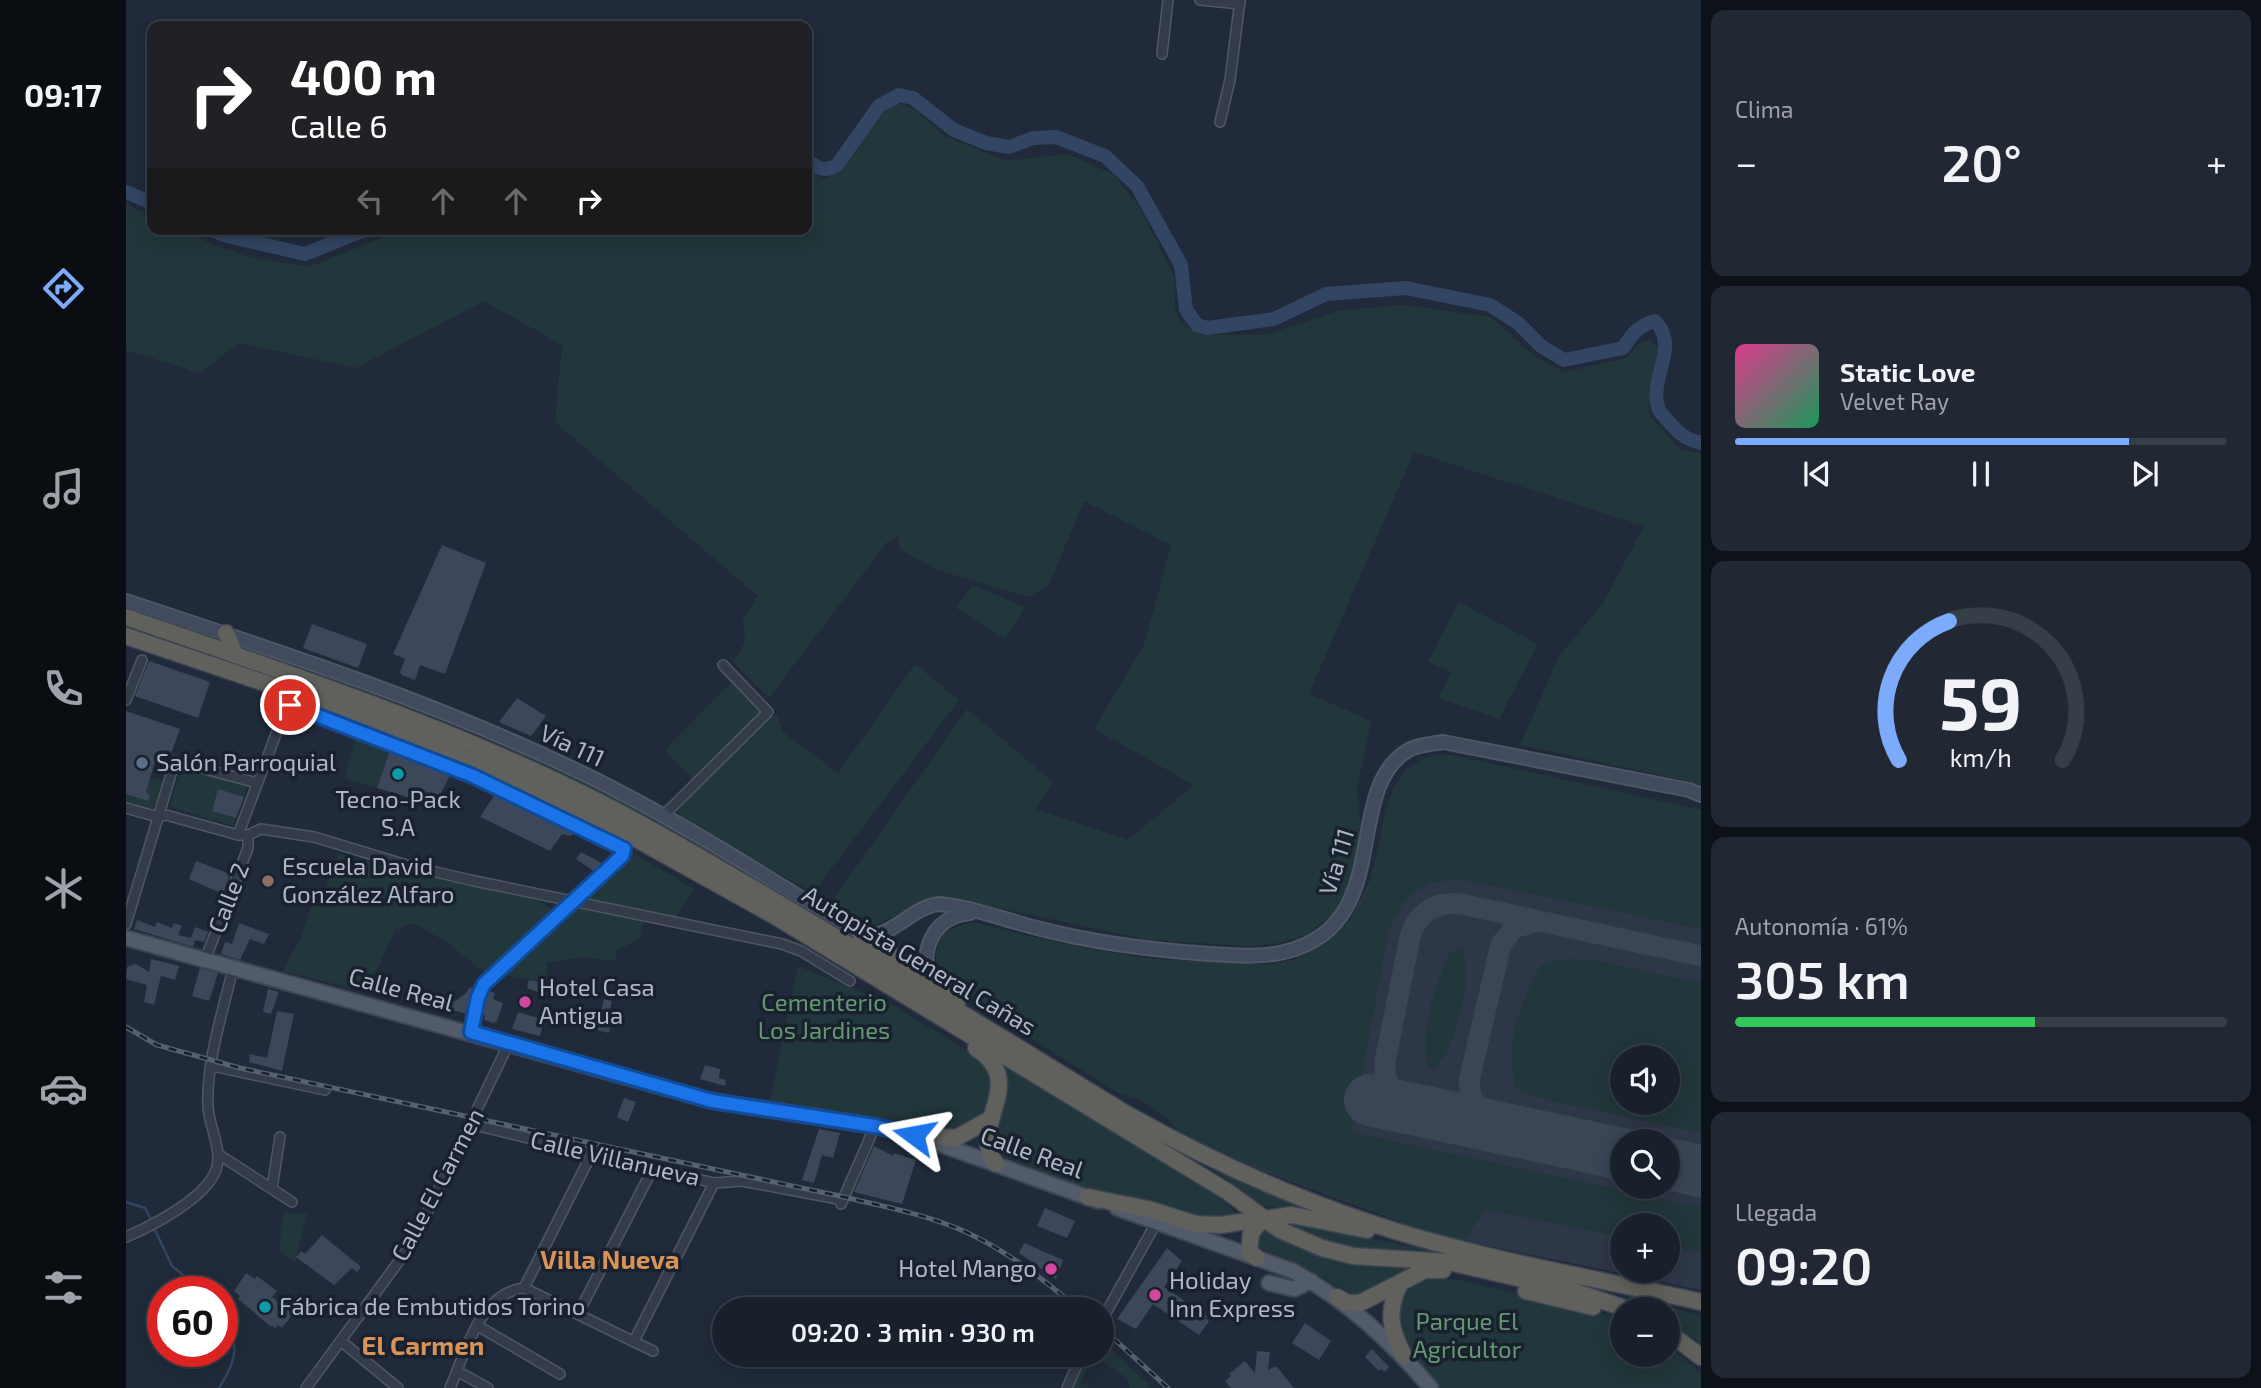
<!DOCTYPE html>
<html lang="es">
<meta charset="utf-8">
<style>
:root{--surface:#18202c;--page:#212834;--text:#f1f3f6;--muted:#9fa3a9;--line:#363e48;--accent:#7dabfc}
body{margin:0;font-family:"Exo 2",sans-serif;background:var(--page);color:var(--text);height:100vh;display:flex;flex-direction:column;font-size:26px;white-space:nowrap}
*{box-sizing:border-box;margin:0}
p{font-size:23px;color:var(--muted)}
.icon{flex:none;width:38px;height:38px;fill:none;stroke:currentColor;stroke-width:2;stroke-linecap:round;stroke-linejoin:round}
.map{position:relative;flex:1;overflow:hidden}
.side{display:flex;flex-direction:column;gap:10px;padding:10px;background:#0d1218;width:560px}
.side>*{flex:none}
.top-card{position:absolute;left:21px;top:21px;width:665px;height:214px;border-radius:14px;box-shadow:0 4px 18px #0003,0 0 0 2px var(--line);background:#202124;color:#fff;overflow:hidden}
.controls{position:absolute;left:1484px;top:1045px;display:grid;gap:14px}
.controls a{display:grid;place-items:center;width:70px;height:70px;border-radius:50%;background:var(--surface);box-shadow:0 4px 18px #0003,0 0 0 2px var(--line);font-size:35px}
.speed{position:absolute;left:21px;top:1276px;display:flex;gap:14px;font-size:35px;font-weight:700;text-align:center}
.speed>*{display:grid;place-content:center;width:91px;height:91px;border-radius:50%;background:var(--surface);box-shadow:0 4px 18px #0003,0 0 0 2px var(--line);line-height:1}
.speed .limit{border:10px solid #d22;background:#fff;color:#111}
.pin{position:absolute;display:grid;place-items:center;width:60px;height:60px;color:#fff;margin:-30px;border:4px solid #fff;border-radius:50%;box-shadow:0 2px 7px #0007}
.me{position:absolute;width:77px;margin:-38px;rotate:283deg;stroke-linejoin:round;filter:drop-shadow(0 0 5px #0008)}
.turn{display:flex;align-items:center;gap:24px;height:147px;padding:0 28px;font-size:32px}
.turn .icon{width:91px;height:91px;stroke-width:2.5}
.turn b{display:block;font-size:49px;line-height:60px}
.lanes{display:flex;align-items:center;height:66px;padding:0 28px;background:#0003;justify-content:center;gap:35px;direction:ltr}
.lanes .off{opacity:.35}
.big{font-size:52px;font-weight:600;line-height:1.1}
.side .card{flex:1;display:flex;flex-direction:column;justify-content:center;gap:10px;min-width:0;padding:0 24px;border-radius:14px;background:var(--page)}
.side .dial{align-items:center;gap:0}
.dial svg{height:182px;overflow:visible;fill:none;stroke:var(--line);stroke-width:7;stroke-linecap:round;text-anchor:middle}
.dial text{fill:var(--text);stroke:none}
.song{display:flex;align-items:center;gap:21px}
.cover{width:84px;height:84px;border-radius:10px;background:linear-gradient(135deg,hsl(330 70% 55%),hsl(150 70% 35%))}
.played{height:7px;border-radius:4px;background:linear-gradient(90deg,var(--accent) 80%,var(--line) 80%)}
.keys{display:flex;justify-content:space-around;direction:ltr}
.heat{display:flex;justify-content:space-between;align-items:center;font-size:38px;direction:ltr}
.charge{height:10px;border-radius:5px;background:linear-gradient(90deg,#34c759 61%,var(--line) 0)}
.trip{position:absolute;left:586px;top:1297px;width:402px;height:70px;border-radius:35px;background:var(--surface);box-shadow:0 4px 18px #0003,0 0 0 2px var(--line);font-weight:600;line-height:70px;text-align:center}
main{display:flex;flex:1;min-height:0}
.menu{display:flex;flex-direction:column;width:126px;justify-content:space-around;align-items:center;background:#0a0d12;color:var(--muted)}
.menu .icon{width:49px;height:49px}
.menu .active{color:var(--accent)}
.menu b{font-size:32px;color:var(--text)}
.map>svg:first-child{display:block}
</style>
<main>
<nav class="menu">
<b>09:17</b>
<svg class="icon active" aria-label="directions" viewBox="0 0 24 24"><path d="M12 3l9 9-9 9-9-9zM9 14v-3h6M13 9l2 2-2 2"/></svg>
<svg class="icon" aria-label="music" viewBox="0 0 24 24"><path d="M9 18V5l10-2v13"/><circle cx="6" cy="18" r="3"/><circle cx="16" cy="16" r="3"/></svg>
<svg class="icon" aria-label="phone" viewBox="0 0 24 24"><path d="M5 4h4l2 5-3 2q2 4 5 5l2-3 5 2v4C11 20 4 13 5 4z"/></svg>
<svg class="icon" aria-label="climate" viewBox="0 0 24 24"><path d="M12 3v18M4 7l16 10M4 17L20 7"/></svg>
<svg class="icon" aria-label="car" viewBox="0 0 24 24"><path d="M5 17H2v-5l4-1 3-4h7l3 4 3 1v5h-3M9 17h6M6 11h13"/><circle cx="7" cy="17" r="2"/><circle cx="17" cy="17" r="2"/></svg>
<svg class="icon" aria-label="filters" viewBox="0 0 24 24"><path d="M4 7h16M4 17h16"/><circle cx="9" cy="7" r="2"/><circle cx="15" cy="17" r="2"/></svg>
</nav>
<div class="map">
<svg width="1575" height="1388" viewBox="0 0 1575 1388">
<rect width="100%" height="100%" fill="#202a3a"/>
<path fill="#2e3747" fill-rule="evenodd" d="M1310 755H1326L1575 810V1290L1339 1241 1291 1228 1132 1169 1053 1133 1042 1118 1014 1099 994 1094 812 972V945L818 934 838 924 849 923 956 950 1021 959 1145 965 1171 959 1201 943 1224 921 1244 881 1268 787 1281 769 1295 760ZM1496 1057H1542V1102H1496ZM1496 1141H1542V1186H1496ZM1496 1225H1542V1270H1496Z"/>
<g fill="#22373b" fill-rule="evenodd">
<polygon points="771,103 791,111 818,136 880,161 941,154 987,174 1014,208 1048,276 1049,309 1055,323 1076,335 1139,335 1215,310 1279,305 1365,317 1410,358 1439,372 1500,358 1515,342 1524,340 1533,349 1524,386 1523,415 1554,449 1575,454 1575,786 1562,781 1394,745 1433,656 1477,603 1518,526 1288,452 1183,694 1245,721 1231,788 1235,831 1222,890 1207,914 1182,934 1155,943 1122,946 1023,940 811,895 738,931 702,907 841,709 927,782 910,809 1002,840 1068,785 968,729 1018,645 1045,545 958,501 923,585 903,597 811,570 774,549 772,536 761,542 643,698 607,662 619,642 617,618 632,596 429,422 436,345 358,301 230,368 113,343 73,373 0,350 0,204 26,216 26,229 55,229 88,245 127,258 183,267 267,233 270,229 681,229 681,172 701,179 723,161 756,114"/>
<polygon points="847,585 899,607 879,639 830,608"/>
<polygon points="1333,602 1412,644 1373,719 1312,698 1325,673 1302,661"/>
<polygon points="789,664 833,700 687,893 552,817 552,807 641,720 651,714 657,732 712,773"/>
<polygon points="605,683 635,712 568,780 538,751"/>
<polygon points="231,733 265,749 251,788 218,778"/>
<path d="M1310 755H1326L1575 810V929L1333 879 1305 883 1282 896 1263 930 1225 1132 1575 1207V1253L1542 1246V1225H1496V1237L1359 1209 1339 1241 1291 1228 1082 1148 1053 1133 1042 1118 1014 1099 994 1094 826 989C797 962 809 925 849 923 937 945 1013 962 1105 964 1128 965 1152 967 1173 958 1201 945 1224 925 1238 898 1263 848 1245 774 1310 755Z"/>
<polygon points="55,767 121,785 118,797 92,790 86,811 110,818 108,826 44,807"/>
<polygon points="27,778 37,781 27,812 0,804 0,794 21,801 24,795 20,792 24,780"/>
<polygon points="504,851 568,889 549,918 452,898"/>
<polygon points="212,854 413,901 429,910 362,975 323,944 292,925 283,924 269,931 240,992 156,971 175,938 190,891 199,889"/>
<polygon points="449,907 518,920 514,939 491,950 489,961 458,957 421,963 421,983 384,976 379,970 444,908"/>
<path d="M1334 948C1351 966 1328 1058 1306 1070L1301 1066C1297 1020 1306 994 1324 953Z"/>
<path d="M1468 960 1575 983V1133L1421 1100 1398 1093 1390 1088C1379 1044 1392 1007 1413 968 1427 956 1451 960 1468 960ZM1496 1057H1542V1102H1496Z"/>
<path d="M672 966 740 994 742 990 848 1055C863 1071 868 1081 863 1103 860 1119 835 1134 818 1134 806 1134 793 1126 782 1124 736 1116 690 1108 644 1101Z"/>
<polygon points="874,1062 1085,1191 1111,1214 1107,1217 1072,1218 1025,1201 969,1191 870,1153 867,1131 878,1109 881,1092"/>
<polygon points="1082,1166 1203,1211 1137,1206"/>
<polygon points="157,1213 181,1213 169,1262 153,1250"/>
<polygon points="1149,1221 1327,1254 1217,1248 1196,1242"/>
<polygon points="1136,1228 1162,1241 1291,1265 1232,1297 1167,1261 1128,1246"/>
<path d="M1303 1276 1338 1281 1487 1316 1496 1320V1354H1542V1345L1575 1374V1388H1314C1289 1357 1238 1297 1303 1276Z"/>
<polygon points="1485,1290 1575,1316 1575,1344 1542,1319 1542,1309 1523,1309"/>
<polygon points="977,1343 1027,1388 1003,1388 1002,1379 967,1355 954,1384 962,1385 962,1388 947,1388 959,1355 976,1354"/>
</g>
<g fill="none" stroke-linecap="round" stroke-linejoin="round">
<g stroke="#324562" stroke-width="2.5">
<polyline points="0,1202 19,1208 26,1221"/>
<polyline points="28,1228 46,1266 78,1292"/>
<path d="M93 1388C112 1359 114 1341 96 1311"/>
</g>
<g stroke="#324562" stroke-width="14">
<path d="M681 160C691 168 699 173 711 165L753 106 773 95 787 98 828 130 860 143 883 147 907 138 930 137 979 156 1011 186 1055 265 1060 310 1071 325 1081 328 1148 319 1200 294 1280 288 1364 305 1392 323 1415 346 1438 360 1497 348C1506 334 1513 325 1529 321 1555 348 1521 379 1533 410 1535 414 1541 419 1544 423 1554 435 1560 439 1575 443"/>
<polyline points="0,192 26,203"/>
<polyline points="84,229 97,235 179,254 241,229"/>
</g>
<g stroke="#3a4556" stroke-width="21">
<path d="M1281 1107C1266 1093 1257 1082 1259 1061L1285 933C1294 911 1311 901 1335 904L1575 956"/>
<path d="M1375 1128C1353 1117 1344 1105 1343 1081L1375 944 1388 928 1413 921"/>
</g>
<g stroke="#3a4556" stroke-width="52">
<polyline points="1244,1100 1496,1154"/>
<polyline points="1542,1164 1575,1171"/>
</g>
</g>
<g fill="#3c4859">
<polygon points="316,545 360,563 319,674 294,665 289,680 276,675 274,672 279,659 267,654"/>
<polygon points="186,624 241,644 232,668 177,648"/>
<polygon points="23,661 84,682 72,718 9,696"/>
<polygon points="391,698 420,716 405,736 373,722"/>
<polygon points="0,711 54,729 41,765 29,761 20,792 24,795 22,801 0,794"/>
<polygon points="264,751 324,775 309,805 251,788"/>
<polygon points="92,789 118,797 110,818 86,811"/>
<polygon points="369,794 449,831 445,836 436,834 424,851 354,817"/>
<polygon points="455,852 477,864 469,872 450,859"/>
<polygon points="70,861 104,874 97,894 63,879"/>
<polygon points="11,920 29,927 31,922 46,928 48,923 56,926 52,935 65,938 69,927 82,932 78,942 69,940 67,947 8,929"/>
<polygon points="113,923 143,934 138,944 124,939 114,960 95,954 99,942 106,944"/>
<polygon points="25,959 53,966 49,980 35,976 28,1005 18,1002 21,985 0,979 1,967 10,964 23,972"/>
<polygon points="74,968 92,973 83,1001 66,996"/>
<polygon points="403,980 426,984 423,996 401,988"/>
<polygon points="344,987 348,990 341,1014 319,1008 339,994"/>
<polygon points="142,989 153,992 145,1014 137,1012"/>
<polygon points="362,991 369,993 367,999 377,1003 371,1021 368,1023 358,1020 359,1015 356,1014"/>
<polygon points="478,999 486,1001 484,1010 496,1012 493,1026 484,1024 483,1033 471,1030"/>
<polygon points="151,1011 168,1014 156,1071 123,1062 124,1054 141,1058"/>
<polygon points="392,1012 418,1020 414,1036 386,1029"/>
<polygon points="579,1065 594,1069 593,1078 600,1080 599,1086 574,1079"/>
<polygon points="498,1098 510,1102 502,1122 491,1117"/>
<polygon points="693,1129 714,1133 707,1158 696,1155 688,1183 676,1180"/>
<polygon points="748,1146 767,1156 768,1153 790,1160 776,1204 728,1192"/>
<polygon points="919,1208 949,1221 941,1238 911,1226"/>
<polygon points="196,1235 235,1267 231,1272 226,1268 208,1285 170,1257 175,1251 179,1254"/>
<polygon points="898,1243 937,1260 930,1279 893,1253"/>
<polygon points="1041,1248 1056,1261 1038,1287 1081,1316 1079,1318 1083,1321 1073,1335 1027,1304 1010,1329 991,1319"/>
<polygon points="120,1273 129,1279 131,1276 151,1291 146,1297 167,1314 156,1328 152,1325 150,1328 143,1325 112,1299 114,1296 108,1291"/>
<polygon points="1179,1323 1205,1341 1193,1360 1166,1343"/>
<polygon points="1246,1349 1263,1367 1258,1372 1255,1369 1253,1371 1239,1357"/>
<polygon points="1131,1351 1144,1352 1142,1370 1150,1366 1168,1388 1105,1388 1099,1381 1105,1376 1103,1374 1119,1361 1129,1373"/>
</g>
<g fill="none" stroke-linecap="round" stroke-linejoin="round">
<g stroke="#4e5764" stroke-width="12">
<g id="minor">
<polyline points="1074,0 1114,4"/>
<polyline points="1036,54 1042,0"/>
<polyline points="1094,122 1104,80 1114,0"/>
<polyline points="0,700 16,660"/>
<polyline points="0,808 32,817 40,815 112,835 122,835 135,829 188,837 284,866 344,880 656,944 675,951 724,981"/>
<polyline points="537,816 642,712 597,665"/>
<polyline points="112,835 159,710 164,705 347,776 493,844 498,849 496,856 358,984 352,997 345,1032"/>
<polyline points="0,924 49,761 131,783"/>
<polyline points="79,960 122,848 122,835"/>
<polyline points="86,1066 199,1090"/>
<polyline points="344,1124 588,1183 616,1181 717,1200"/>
<polyline points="92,1154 166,1202"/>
<polyline points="146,1188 154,1137"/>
<polyline points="715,1204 749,1126"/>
<path d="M0 1237C26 1226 80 1198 90 1170 97 1151 83 1126 82 1107 80 1061 97 1012 107 968"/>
<polyline points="398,1288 465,1155"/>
<polyline points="398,1288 527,1351"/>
<polyline points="452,1314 526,1170"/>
<polyline points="976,1320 1030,1223"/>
<polyline points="352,1326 434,1374"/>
<polyline points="215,1341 272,1388"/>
<polyline points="508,1341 588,1183"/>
<polyline points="331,1371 362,1388"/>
<polyline points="180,1388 287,1242 383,1043"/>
<path d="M324 1388C339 1354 353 1293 398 1288"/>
<polyline points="941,1388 956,1354"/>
</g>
</g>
<g stroke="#4e5764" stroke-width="16">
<g id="secondary">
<path d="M0 601C155 652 309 702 456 773 553 820 644 879 735 935 764 941 785 907 813 904 846 907 879 920 911 928 968 943 1025 950 1084 954 1109 955 1134 958 1158 952 1271 925 1215 792 1281 751 1290 745 1305 744 1317 742L1563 790 1575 795"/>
<path d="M805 981C792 949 809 916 844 913"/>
</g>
</g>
<g stroke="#3d4553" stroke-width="18">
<g id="primary">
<polyline points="0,938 586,1101 749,1126 788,1135 972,1201"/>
<path d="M991 1208 1167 1271C1222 1302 1264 1340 1305 1388"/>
<polyline points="1143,1283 1168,1289 1185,1281"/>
</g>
</g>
<g stroke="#3b4451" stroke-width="19">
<g id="trunk">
<path d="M0 617C164 674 332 729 487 809 560 847 630 890 701 932 801 992 900 1052 999 1113 1107 1174 1222 1222 1342 1251 1419 1271 1498 1284 1575 1302"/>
<polyline points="100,633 109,655"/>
<polyline points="0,636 245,719 396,782 487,826 647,915 1102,1192 1154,1230 1196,1248 1227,1256 1323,1262 1444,1290 1501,1309"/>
<polyline points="735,935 832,1000"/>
<path d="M850 1048C905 1085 840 1124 870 1164"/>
<polyline points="788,1135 830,1138 866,1118"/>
<polyline points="962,1197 1022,1209 1070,1224 1094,1225 1166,1215 1241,1230"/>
<polyline points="1131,1258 1123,1252 1125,1233 1137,1218"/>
<path d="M1274 1283C1260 1312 1264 1329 1278 1356"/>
<polyline points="1400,1291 1467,1307"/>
<polyline points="1211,1297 1222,1303 1234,1303 1299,1270 1317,1270"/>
<polyline points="1542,1332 1575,1357"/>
</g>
</g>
<use href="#minor" stroke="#343c4a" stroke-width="9"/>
<use href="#secondary" stroke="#414b5d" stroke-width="12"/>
<use href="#primary" stroke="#515b6a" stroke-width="14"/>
<use href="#trunk" stroke="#60605d" stroke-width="16"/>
<g stroke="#556071" stroke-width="5">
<g id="rail">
<path d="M0 1027 31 1045 114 1068 718 1197C760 1207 803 1215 842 1233 884 1253 918 1280 953 1309"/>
<polyline points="976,1328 1042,1388"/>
</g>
</g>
<use href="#rail" stroke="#19212e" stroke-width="2.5" stroke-dasharray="8" stroke-linecap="butt"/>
</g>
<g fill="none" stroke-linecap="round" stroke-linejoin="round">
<g stroke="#114b97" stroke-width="18">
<polyline id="route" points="164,705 347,776 498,849 496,856 358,984 352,997 345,1032 586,1101 749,1126 788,1135"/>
</g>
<use href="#route" stroke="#1a73e8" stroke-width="12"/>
</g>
<circle fill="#5c6f8a" stroke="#19212e" stroke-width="2.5" cx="16" cy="763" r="7"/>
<g fill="#0f9aa8" stroke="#19212e" stroke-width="2.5">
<circle cx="272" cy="774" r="7"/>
<circle cx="139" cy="1307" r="7"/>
</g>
<circle fill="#8d6e63" stroke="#19212e" stroke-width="2.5" cx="142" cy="881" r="7"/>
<g fill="#d1479c" stroke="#19212e" stroke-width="2.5">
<circle cx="399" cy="1002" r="7"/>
<circle cx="925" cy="1269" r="7"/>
<circle cx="1029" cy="1295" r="7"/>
</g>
<g text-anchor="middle" stroke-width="7" stroke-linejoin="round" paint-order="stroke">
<g font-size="24" fill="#aeb7c6" stroke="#19212e">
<text transform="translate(446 746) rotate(25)" y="8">Vía 111</text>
<text transform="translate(1211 862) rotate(-73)" y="8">Vía 111</text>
<text transform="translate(103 898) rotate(-69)" y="8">Calle 2</text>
<text transform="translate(793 961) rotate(31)" y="8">Autopista General Cañas</text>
<text transform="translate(275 990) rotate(15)" y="8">Calle Real</text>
<text transform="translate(906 1153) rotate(20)" y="8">Calle Real</text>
<text transform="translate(489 1159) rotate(13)" y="8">Calle Villanueva</text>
<text transform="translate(312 1185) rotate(-62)" y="8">Calle El Carmen</text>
</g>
<g font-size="24" fill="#aeb7c6" stroke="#19212e" text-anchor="start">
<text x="30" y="771">Salón Parroquial</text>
<text x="272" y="808" text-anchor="middle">Tecno-Pack<tspan x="272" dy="28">S.A</tspan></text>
<text x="156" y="875">Escuela David<tspan x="156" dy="28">González Alfaro</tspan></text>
<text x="413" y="996">Hotel Casa<tspan x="413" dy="28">Antigua</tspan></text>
<text x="911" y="1277" text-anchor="end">Hotel Mango</text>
<text x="1043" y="1289">Holiday<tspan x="1043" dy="28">Inn Express</tspan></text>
<text x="153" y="1315">Fábrica de Embutidos Torino</text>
</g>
<g font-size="24" fill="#649872" stroke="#19212e">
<text x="698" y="1011">Cementerio<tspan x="698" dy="28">Los Jardines</tspan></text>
<text x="1341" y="1330">Parque El<tspan x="1341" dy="28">Agricultor</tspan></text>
</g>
<g font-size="26" font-weight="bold" fill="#d89357" stroke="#19212e">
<text x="484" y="1269">Villa Nueva</text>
<text x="297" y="1355">El Carmen</text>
</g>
</g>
</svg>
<div class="controls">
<a><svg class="icon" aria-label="sound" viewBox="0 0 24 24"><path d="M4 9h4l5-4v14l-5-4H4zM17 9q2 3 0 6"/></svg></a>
<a><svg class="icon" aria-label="search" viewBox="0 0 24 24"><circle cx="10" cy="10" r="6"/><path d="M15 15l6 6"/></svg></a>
<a>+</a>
<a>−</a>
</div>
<div class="speed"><div class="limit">60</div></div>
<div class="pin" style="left:164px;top:705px;background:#d93025"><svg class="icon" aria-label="arrive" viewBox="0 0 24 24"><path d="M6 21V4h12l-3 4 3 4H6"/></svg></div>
<svg class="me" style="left:788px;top:1135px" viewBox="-20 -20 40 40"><path d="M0-17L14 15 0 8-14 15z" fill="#1a73e8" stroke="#fff" stroke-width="4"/></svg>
<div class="trip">09:20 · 3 min · 930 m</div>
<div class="top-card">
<div class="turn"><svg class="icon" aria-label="right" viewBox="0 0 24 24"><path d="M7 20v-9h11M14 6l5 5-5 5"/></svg><div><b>400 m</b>Calle 6</div></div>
<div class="lanes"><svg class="icon off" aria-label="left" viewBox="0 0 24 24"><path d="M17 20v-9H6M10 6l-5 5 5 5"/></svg><svg class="icon off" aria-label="ahead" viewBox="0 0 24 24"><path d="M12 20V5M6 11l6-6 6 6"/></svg><svg class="icon off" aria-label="ahead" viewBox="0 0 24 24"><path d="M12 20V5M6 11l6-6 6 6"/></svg><svg class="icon" aria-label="right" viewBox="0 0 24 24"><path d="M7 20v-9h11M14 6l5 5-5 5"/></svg></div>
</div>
</div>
<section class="side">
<div class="card"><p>Clima</p>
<div class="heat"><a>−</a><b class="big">20°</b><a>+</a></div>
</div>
<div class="card">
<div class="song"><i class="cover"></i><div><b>Static Love</b><p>Velvet Ray</p></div></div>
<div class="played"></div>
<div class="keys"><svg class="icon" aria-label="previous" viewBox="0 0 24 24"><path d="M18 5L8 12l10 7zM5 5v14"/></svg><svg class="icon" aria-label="pause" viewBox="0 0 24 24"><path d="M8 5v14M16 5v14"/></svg><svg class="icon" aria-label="next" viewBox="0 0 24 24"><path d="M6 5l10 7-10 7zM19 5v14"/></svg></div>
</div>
<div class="card dial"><svg viewBox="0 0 100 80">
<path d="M14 69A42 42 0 1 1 86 69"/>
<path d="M14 69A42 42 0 0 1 36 8" stroke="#7dabfc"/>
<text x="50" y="56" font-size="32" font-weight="700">59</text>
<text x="50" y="72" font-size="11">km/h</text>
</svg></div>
<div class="card"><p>Autonomía · 61%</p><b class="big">305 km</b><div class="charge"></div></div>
<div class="card"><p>Llegada</p><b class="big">09:20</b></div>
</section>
</main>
